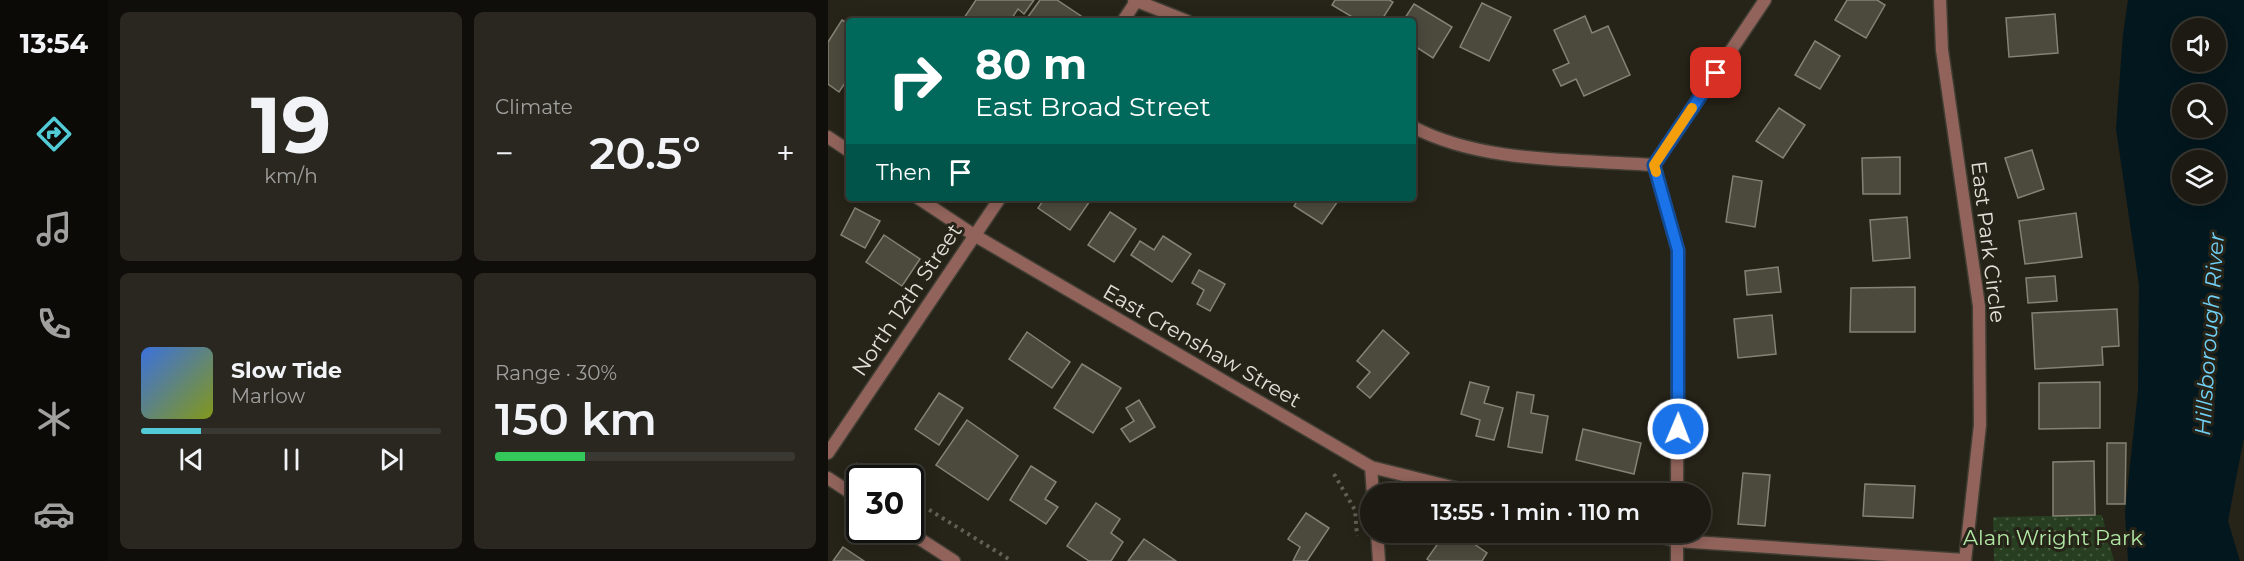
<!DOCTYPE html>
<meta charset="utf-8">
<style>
:root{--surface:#1c1a12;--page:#292720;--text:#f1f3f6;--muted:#a0a19f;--line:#3a3832;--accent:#52cbd7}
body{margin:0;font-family:Montserrat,sans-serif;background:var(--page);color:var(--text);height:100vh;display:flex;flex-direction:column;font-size:22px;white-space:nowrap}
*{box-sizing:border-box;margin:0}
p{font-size:20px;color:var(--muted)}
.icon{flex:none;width:33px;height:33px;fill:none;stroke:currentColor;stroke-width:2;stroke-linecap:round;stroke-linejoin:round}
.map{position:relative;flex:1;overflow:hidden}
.drawer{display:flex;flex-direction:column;gap:12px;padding:12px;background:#0f0e0a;width:720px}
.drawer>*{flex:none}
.banner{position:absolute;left:18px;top:18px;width:570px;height:183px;border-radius:6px;box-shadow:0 3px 15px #0003,0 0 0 2px var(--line);background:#00695c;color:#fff;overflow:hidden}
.controls{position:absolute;left:1344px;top:18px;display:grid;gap:12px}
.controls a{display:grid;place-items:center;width:54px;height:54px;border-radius:50%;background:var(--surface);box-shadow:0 3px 15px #0003,0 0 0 2px var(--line);font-size:30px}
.speed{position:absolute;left:18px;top:465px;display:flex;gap:12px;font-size:30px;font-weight:700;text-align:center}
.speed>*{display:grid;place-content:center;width:78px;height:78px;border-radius:50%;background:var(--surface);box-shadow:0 3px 15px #0003,0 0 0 2px var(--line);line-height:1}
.speed .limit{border:3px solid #111;border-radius:9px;background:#fff;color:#111}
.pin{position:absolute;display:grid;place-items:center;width:51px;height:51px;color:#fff;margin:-26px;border-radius:12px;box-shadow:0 3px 9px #0006}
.me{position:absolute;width:66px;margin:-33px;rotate:1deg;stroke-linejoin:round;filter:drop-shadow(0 0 4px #0008)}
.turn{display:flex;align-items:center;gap:21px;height:126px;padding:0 30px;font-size:27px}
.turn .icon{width:78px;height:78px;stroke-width:2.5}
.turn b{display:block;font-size:42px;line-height:51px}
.then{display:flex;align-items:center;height:57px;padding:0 30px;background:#0003;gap:12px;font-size:22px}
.big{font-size:45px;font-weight:600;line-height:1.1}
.drawer .tile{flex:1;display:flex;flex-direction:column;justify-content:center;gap:9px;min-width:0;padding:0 21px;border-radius:9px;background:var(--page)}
.drawer .dial{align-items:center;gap:0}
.dial b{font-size:78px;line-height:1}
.song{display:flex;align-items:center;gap:18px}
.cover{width:72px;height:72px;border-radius:9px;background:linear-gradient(135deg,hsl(220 70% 55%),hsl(70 70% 35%))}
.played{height:6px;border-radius:3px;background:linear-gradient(90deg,var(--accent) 20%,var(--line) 20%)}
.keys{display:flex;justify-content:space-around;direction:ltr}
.heat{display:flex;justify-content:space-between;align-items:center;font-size:33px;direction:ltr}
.charge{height:9px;border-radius:4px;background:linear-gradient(90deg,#34c759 30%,var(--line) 0)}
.drawer .tiles{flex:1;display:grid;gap:12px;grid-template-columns:repeat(2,1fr)}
.trip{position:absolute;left:532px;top:483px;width:351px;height:60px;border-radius:30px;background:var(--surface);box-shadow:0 3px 15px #0003,0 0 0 2px var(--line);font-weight:600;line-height:60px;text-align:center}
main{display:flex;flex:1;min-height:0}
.tab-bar{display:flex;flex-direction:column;width:108px;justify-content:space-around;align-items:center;background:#0b0a07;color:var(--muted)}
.tab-bar .icon{width:42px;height:42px}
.tab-bar .on{color:var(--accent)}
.tab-bar b{font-size:27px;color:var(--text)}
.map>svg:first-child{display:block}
</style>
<main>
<nav class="tab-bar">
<b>13:54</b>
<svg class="icon on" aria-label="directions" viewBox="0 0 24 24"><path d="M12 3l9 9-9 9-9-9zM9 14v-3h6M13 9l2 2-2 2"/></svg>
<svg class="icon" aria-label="music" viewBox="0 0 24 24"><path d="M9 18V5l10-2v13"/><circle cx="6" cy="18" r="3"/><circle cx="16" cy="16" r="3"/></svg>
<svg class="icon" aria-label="phone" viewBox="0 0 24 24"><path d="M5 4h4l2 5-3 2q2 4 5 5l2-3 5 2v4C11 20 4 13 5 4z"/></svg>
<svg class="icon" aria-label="climate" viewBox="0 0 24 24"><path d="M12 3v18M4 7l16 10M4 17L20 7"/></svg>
<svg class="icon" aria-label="car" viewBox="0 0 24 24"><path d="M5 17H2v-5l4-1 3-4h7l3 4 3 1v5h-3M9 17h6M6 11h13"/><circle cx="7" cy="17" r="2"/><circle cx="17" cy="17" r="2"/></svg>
</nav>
<section class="drawer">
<div class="tiles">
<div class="tile dial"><b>19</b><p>km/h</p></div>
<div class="tile"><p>Climate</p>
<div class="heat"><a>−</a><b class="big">20.5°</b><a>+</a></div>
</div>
<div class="tile">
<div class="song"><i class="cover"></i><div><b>Slow Tide</b><p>Marlow</p></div></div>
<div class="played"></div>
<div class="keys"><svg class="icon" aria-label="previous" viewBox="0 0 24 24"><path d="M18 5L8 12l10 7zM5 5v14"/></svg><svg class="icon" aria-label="pause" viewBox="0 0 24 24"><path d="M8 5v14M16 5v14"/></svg><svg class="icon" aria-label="next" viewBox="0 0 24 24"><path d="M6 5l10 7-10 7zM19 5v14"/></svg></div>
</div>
<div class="tile"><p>Range · 30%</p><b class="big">150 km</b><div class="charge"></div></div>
</div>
</section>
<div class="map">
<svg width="1416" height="561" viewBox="0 0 1416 561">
<defs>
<pattern id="green-dots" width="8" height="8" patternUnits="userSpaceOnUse" patternTransform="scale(1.5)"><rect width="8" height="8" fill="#273f20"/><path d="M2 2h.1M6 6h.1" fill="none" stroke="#465a40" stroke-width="1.8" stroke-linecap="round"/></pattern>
</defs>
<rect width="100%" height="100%" fill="#262318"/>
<polygon fill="url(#green-dots)" points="1274,515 1286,561 1166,561 1165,517"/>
<path fill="#03171e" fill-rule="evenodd" d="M1300 0H1416V437L1400 521 1412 561H1300L1297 512 1310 391 1311 285 1288 129 1295 34ZM1354 28H1388V62H1354ZM1354 94H1388V128H1354ZM1354 160H1388V194H1354Z"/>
<g fill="#4c493d" stroke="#858275" stroke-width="1.5">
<polygon points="148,0 206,0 196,14 190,9 182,21 141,21 136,18"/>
<polygon points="212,0 229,0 253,16 250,21 197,21"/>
<polygon points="507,0 561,0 565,2 553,21 531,21 504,5"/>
<polygon points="1019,0 1049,0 1057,5 1038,38 1007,20"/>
<polygon points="654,3 683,17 661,61 632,47"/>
<polygon points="586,4 624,27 605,58 585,45 585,21 575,21"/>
<polygon points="1227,14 1230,53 1181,57 1178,18"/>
<polygon points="757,16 764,33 780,26 802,75 756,96 748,79 733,86 725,70 741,63 726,30"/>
<polygon points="14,20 21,24 21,77 11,92 0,84 0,42"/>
<polygon points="987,41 1012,56 992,89 967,75"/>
<polygon points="951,108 977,125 955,158 928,141"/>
<polygon points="1204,150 1216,189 1190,198 1177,158"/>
<polygon points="1072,157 1072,194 1035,194 1034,158"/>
<polygon points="905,176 934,181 927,227 898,222"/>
<polygon points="217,198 264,198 242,230 210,208"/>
<polygon points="471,198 512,198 494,224 466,206"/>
<polygon points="27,208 52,221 37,248 13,235"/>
<polygon points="282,212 308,229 286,262 260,245"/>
<polygon points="1248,213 1254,257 1197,264 1191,221"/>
<polygon points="1079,217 1082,258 1045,261 1042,220"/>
<polygon points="56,235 92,259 74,286 38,262"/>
<polygon points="335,236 363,254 344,282 303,255 312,241 326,250"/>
<polygon points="950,267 953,292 919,295 917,271"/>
<polygon points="371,270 397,284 382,311 369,304 376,290 364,283"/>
<polygon points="1227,276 1229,301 1200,303 1198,278"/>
<polygon points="1087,287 1087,332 1022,332 1023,288"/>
<polygon points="1289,309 1291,346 1274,347 1275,365 1207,369 1204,313"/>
<polygon points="944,315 948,354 910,358 906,319"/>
<polygon points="555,330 581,353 542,398 529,387 542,372 529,361"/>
<polygon points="199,332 242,362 224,388 181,359"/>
<polygon points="254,364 293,388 265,433 226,408"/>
<polygon points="642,382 661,387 656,403 675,408 666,440 648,436 652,420 633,414"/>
<polygon points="1272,382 1272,428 1211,429 1211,383"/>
<polygon points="689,392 706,395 703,413 720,416 714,453 680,447"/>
<polygon points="111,393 135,408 111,445 87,429"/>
<polygon points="311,400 327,427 302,442 293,429 306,421 298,408"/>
<polygon points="139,420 190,456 160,500 108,465"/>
<polygon points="755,429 813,443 806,474 748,460"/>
<polygon points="1279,443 1298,443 1297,504 1279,504"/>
<polygon points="1266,461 1267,515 1225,516 1225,462"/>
<polygon points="203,466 228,482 217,499 230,507 218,524 182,500"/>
<polygon points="915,473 942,475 937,526 910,524"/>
<polygon points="1037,484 1087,486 1085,518 1035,516"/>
<polygon points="268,503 292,519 283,533 295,542 283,561 261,561 239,546"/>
<polygon points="478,513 501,528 479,561 465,561 472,547 460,539"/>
<polygon points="618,532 629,532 659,553 654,561 602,561 599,559"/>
<polygon points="316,539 348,561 300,561"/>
<polygon points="15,547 36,561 5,561"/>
</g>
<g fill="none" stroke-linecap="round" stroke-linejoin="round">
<g stroke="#403e33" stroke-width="15">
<g id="street">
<polyline points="306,0 359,21"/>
<polyline points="1112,0 1114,50 1151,306 1152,425 1137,561"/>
<polyline points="295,21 309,0"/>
<path d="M585 127C656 164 748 159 826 165L937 0"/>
<polyline points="0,137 21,151"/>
<polyline points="826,165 850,250 849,494"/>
<polyline points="90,198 146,235 543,467 652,494"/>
<polyline points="0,453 172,198"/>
<polyline points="543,467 545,494"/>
<polyline points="0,478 32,499"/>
<polyline points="78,530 126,561"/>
<polyline points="549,532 551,561"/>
<polyline points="813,532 849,541 1137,560"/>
<polyline points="849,532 849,561"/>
</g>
</g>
<g stroke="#626056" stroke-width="4" stroke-dasharray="3 4.5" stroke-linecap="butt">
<polyline points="27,464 50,478"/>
<polyline points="506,474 527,510 529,536"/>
<polyline points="82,498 184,561"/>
</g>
<use href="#street" stroke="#91635b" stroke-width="12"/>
</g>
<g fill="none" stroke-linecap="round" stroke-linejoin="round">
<g stroke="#114b97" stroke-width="15">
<polyline id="route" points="850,429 850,250 826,165 888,73"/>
</g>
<use href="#route" stroke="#1a73e8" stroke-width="10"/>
<polyline stroke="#f59e0b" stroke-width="10" points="828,172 826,165 864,108"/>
</g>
<g text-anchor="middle" stroke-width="6" stroke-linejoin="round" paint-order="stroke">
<g font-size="21" fill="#e2e1d9" stroke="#262318">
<text transform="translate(1160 242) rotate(83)" y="7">East Park Circle</text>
<text transform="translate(79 300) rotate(-56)" y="7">North 12th Street</text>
<text transform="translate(374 346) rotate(30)" y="7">East Crenshaw Street</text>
</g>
<g font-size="21" fill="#b2e8a5" stroke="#262318">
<text x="1225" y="545">Alan Wright Park</text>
</g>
<g font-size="22" font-style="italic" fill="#70d1f7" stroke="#262318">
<text transform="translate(1381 334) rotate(-86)" y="8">Hillsborough River</text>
</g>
</g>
</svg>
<div class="controls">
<a><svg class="icon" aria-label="sound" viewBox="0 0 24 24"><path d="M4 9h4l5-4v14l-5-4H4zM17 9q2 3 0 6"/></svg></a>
<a><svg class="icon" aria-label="search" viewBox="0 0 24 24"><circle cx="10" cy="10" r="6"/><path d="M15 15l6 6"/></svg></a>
<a><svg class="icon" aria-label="layers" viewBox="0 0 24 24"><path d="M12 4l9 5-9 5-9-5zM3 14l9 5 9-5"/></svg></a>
</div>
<div class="speed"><div class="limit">30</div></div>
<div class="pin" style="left:888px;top:73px;background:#d93025"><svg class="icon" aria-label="arrive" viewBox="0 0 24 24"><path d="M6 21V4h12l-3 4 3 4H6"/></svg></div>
<svg class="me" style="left:850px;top:429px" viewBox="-20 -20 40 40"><circle r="17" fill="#1a73e8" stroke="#fff" stroke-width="3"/><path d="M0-11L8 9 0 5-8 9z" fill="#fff"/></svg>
<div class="trip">13:55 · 1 min · 110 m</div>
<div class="banner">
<div class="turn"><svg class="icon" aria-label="right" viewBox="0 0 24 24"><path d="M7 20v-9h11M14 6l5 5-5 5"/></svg><div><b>80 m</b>East Broad Street</div></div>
<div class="then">Then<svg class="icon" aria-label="arrive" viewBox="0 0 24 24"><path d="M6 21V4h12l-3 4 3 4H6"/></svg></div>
</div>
</div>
</main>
